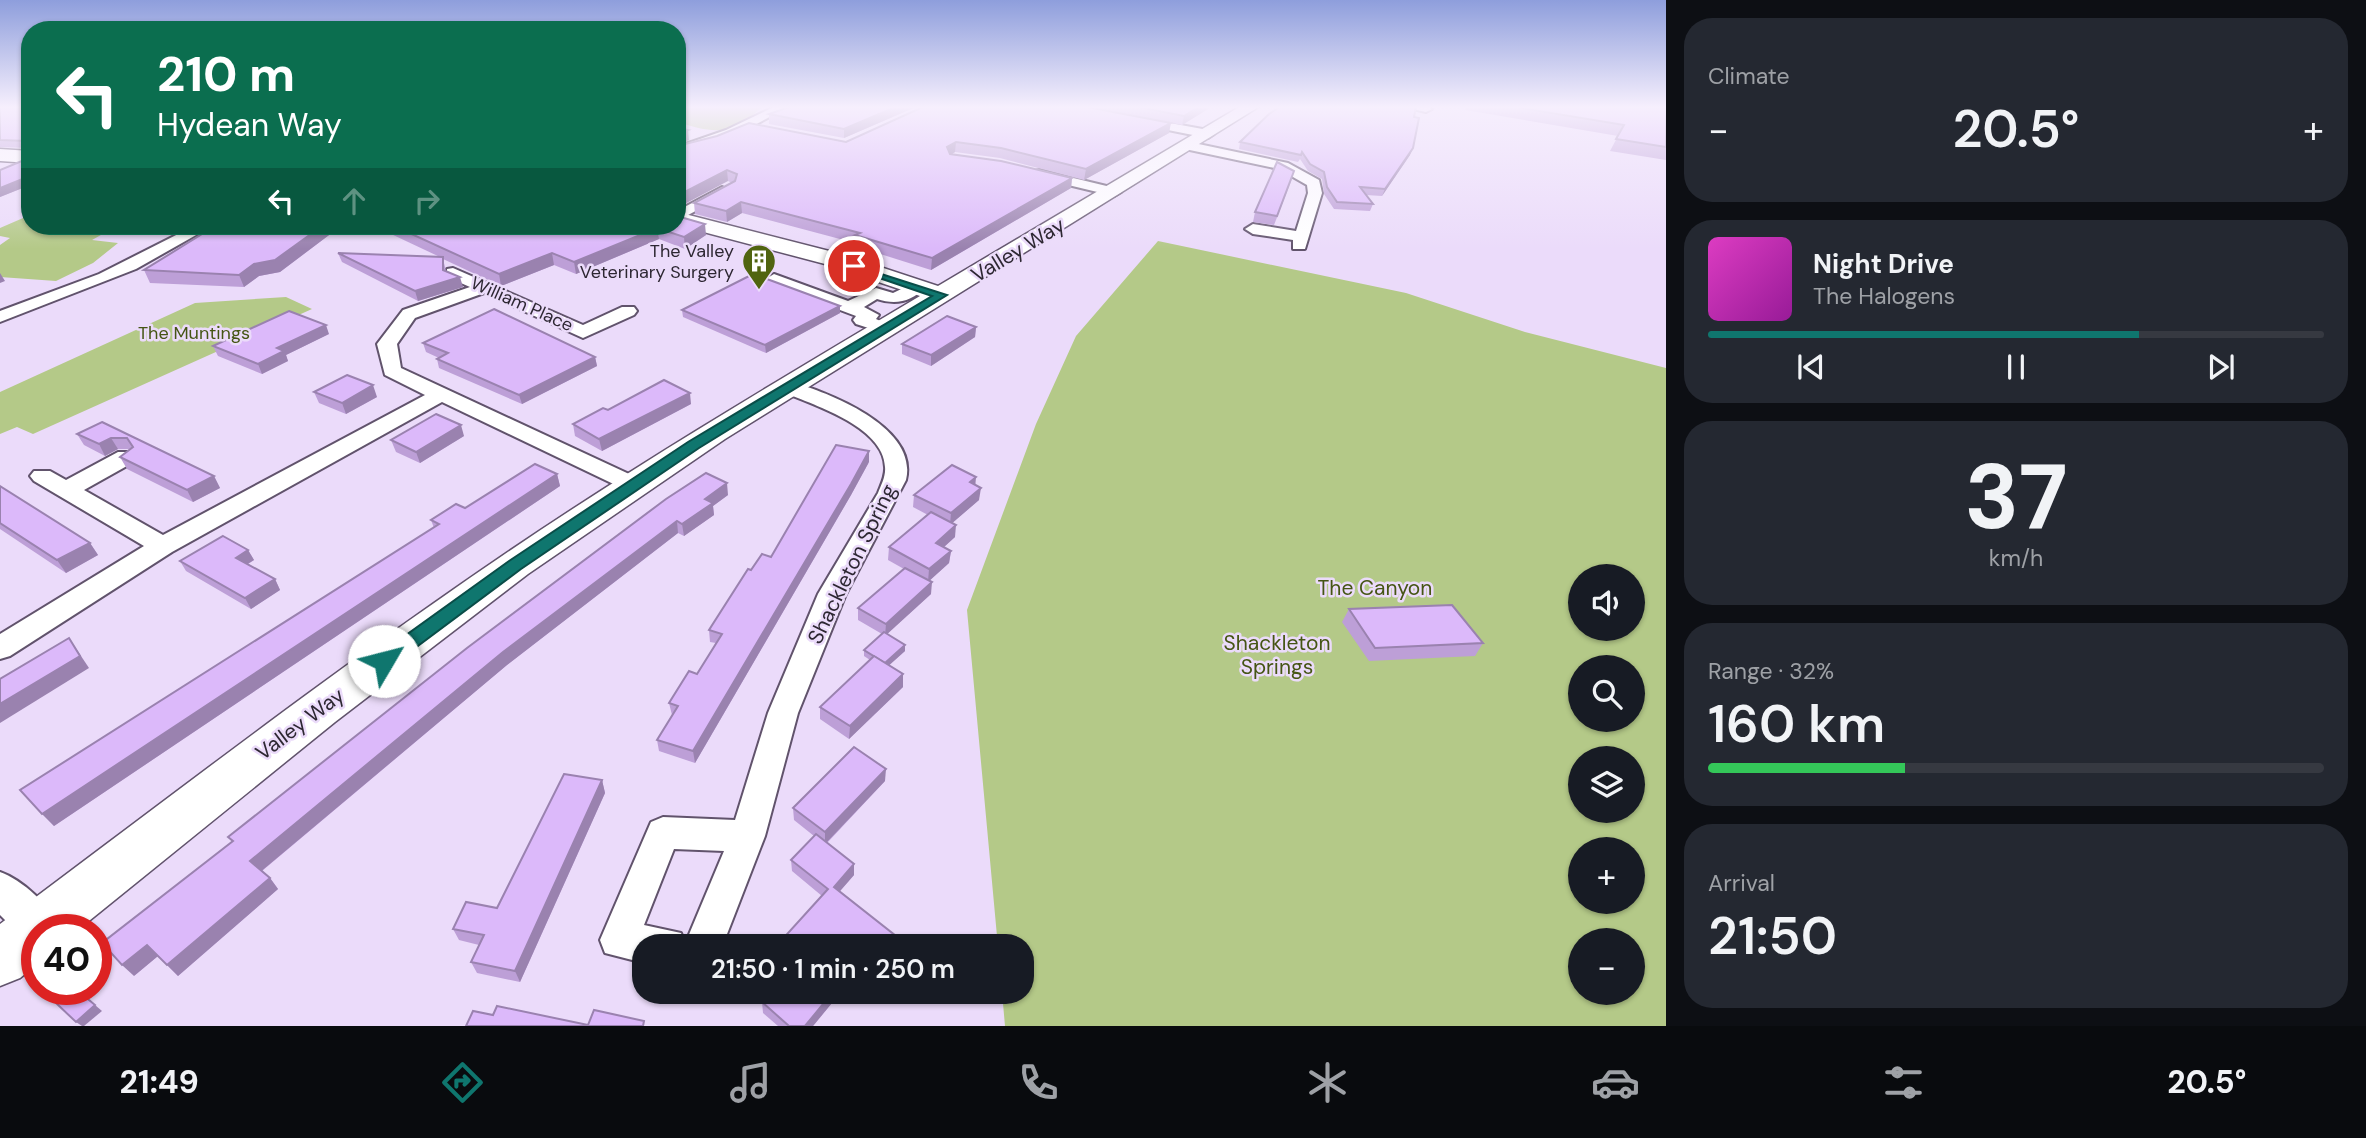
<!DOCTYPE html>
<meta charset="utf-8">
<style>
:root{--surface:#171b24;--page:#242831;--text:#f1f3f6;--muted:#9ea1a6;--line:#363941;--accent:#0f766e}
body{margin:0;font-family:"DM Sans",sans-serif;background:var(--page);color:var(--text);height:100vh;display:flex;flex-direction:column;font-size:26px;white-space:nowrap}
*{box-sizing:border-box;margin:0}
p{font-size:23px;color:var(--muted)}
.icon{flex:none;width:38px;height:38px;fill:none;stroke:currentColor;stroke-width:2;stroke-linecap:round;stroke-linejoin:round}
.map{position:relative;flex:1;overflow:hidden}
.side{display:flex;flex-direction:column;gap:18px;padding:18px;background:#0d0f14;width:700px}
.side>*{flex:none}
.top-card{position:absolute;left:21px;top:21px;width:665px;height:214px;border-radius:28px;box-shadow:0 2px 5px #0004;background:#0b6e4f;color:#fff;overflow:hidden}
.controls{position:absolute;left:1568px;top:564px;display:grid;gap:14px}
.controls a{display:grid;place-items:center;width:77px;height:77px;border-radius:50%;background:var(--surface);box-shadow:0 2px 5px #0004;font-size:35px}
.speed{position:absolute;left:21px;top:914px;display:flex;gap:14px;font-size:35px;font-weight:700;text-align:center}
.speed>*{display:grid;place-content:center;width:91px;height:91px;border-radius:50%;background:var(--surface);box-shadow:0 2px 5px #0004;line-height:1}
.speed .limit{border:10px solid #d22;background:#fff;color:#111}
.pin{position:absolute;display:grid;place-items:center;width:60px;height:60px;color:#fff;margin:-30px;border:4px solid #fff;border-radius:50%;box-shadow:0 2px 7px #0007}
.me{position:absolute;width:77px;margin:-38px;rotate:53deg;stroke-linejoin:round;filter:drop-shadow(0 0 5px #0008)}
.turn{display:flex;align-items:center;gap:24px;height:147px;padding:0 21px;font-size:32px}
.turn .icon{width:91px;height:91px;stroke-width:2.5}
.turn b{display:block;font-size:49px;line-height:60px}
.lanes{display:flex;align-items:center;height:66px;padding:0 21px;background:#0003;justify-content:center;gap:35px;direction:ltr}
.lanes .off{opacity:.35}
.big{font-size:52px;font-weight:600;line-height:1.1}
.side .card{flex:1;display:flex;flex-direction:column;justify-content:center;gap:10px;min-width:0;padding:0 24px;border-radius:28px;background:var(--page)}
.side .dial{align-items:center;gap:0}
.dial b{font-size:91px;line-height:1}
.song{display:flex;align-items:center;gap:21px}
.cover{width:84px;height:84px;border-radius:10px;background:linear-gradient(135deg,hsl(310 70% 55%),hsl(300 70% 35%))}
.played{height:7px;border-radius:4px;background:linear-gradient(90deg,var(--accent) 70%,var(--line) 70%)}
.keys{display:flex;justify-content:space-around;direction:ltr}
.heat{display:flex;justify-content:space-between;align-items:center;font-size:38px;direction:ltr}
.charge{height:10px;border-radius:5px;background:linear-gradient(90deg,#34c759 32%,var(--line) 0)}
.trip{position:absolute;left:632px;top:934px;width:402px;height:70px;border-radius:28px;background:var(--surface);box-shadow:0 2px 5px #0004;font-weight:600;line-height:70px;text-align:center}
.tab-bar{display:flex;height:112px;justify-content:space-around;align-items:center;background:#090b0e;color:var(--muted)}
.tab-bar .icon{width:49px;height:49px}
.tab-bar .active{color:var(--accent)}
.tab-bar b{font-size:32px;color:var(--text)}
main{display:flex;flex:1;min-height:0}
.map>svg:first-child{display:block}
</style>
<main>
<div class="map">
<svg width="1666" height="1026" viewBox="0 0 1666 1026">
<rect width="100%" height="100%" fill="#ebdbfa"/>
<g fill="#b4c988" fill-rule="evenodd">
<path d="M677 106H763C732 136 716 134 677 122Z"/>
<polygon points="30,215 30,226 117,226 92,240 118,243 93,263 56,281 0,277 0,245 10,238 0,236 0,228"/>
<path d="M1158 241 1406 293 1525 332 1666 368V1026H1005L1002 992H1022V947H998L967 610 1036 424 1076 336ZM1580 576H1633V628H1580ZM1580 667H1633V719H1580ZM1580 758H1633V810H1580ZM1580 849H1633V901H1580ZM1580 940H1633V992H1580Z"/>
<polygon points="286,297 312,309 33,434 17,427 0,434 0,392 195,303"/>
</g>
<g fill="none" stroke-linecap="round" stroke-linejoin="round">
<g stroke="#61536c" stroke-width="4">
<g id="street">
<polygon points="776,106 790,106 734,136 677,155 677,147 726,130"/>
<polygon points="1400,106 1426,106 1432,109 1426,112"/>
<polygon points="1137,117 1208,130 1214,134 1208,138 1133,123 1131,121"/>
<polygon points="1189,142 1288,163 1319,180 1322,193 1305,249 1293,249 1293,240 1253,234 1245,229 1253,224 1296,231 1308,193 1307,185 1279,169 1185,149 1185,143"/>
<polygon points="1040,170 1119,189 1121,192 1114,196 1035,177 1035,171"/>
<polygon points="722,187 729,191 727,194 677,221 677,211"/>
<polygon points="194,226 212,226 136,269 0,322 0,311 99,274"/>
<polygon points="453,268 583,325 622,307 634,307 637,311 634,315 583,338 484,293 415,318 397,344 401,368 642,480 646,485 642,490 626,490 442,402 172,552 10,656 0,659 0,634 144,546 34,481 30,476 34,471 50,471 66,480 118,452 134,452 137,457 134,462 84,490 163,535 425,395 385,375 377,344 403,310 470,287 447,277 447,269"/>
<path d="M774 274 848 301 876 288 893 293 916 282 925 287C912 302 895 305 877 299L864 307 879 315 876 319 896 328 894 332 887 334 856 324 853 320 856 316 768 283 766 279Z"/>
<path d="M787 381C827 391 919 427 906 480L846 594 798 713 765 836 722 947H644V963L605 953 600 940 651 822 663 817 735 820 768 713 818 594 878 493C881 485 886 476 885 467 884 426 811 404 780 391L777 387 780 383ZM674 849 724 851 685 944 681 933 644 925Z"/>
<path d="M0 872C20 879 55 907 56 929H37V945L25 940 0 915Z"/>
</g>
</g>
<g stroke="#61536c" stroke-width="3">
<g id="secondary">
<path d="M1241 106H1260L725 439 528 574 335 722 79 929H37V964L20 978 0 986V924C166 800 330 673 502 556 637 464 779 380 920 296L825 264 677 225V212L841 254 938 286Z"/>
<polygon points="0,149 30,151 30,163 0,161"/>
</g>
</g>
<use href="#street" fill="#fff" fill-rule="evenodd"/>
<use href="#secondary" fill="#fff" fill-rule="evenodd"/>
</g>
<g fill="#bd9fd7">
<polygon points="0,106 30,106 30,185 0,197 0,170 29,158 27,148 0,147"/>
<polygon points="790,106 918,106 844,138 769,124 769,114 791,106"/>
<polygon points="1085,106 1213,106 1182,125"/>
<polygon points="1467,106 1666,106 1666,160 1610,151 1618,136 1465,110"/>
<polygon points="1414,117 1410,155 1382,196 1366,195 1373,204 1370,211 1334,209 1324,194 1322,179 1308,171 1300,159 1298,162 1239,149 1240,142"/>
<polygon points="1169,133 1084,180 1000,158 955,152 951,155 1072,178 1071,188 931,270 855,246 855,243 742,213 727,222 695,214 694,203 732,183 728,181 677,146"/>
<polygon points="1292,179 1274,225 1253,222 1255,212"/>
<polygon points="146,226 189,226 181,230 147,229"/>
<polygon points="207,226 341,226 280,272 259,276 244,287 150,283 144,270 209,230"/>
<polygon points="374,226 677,226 706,235 685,249 659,239 576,274 554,265 501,286 443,259 446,271 463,287 418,301 342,262 338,253 440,257"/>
<polygon points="767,279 840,306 840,313 766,353 683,317 682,310"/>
<polygon points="976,327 975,337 931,366 902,354 902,344"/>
<polygon points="329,334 286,355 288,361 262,374 218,356 213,346"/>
<polygon points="423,343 595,357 597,366 522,404 439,368 437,359 439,358 426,352"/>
<polygon points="314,392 377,397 346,414 319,403"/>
<polygon points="691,404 602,451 575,436 573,424 608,410"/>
<polygon points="102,422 214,476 220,488 193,502 127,469 120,457 130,449 118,449 105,456 84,445 77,434"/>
<polygon points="464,436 420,463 396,452 391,440"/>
<polygon points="869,462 851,495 695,763 659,751 657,740 672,715 669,703 697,674 716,643 710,642 709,630 751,570 771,557"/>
<polygon points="557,474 560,486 54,826 20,790 434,528 431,520"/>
<polygon points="975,485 979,500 952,523 955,537 944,547 951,551 949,563 929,581 931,594 887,634 905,651 889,665 903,687 849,739 820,719 820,707 870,660 864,656 864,650 882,634 858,620 858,608 904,569 888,560 889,547 928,515 913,507 914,495"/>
<polygon points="0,486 90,543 98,555 66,573 0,529"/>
<polygon points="728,495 713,506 714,515 684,536 678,533 507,665 262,871 270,878 278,889 178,976 158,956 134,976 232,842 228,837 666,499"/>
<polygon points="248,550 254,560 248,564 275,579 280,590 251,609 186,571 180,561"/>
<polygon points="1349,609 1483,643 1475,656 1369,661 1342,622"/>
<polygon points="602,780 605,793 520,982 477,973 471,962 479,945 459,940 453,929 497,908"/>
<polygon points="885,781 827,843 854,864 854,875 840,891 896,936 895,947 764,947 780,942 822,896 792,871 791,860 814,836 794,820 793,808"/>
<polygon points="763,992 841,992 813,1026 778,1026 763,1013 762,1002"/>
</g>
<g fill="#9a82af">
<polygon points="898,106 918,106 844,138 844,129"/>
<polygon points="1200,106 1213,106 1182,125 1184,116"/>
<polygon points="1171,123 1169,133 1084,180 1086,169"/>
<polygon points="688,130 689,140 677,145 677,134"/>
<polygon points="956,142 955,152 947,157 947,147"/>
<polygon points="1413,148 1410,155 1382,196 1385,189"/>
<polygon points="727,170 728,181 677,208 677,196"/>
<polygon points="30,176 30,185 0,197 0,188"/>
<polygon points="1072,178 1071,188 931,270 932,258"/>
<polygon points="741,202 742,213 727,222 726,211"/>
<polygon points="705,224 706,235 685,249 684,237"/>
<polygon points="179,226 189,226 181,230"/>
<polygon points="322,226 341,226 280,272 259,276 244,287 239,275 254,264"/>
<polygon points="657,228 659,239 576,274 574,262"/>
<polygon points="552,253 554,265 501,286 499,274"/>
<polygon points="0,273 5,281 0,283"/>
<polygon points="460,277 463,287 418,301 415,291"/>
<polygon points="840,306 840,313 766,353 765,345"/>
<polygon points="326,325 329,334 286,355 288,361 262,374 258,364 277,348"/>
<polygon points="976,327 975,337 931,366 931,355"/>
<polygon points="595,357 597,366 522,404 519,395"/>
<polygon points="373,385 377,397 346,414 342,403"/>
<polygon points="690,393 691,404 602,451 599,439"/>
<polygon points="461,425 464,436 420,463 416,452"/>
<polygon points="111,438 118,449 105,456 99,444"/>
<polygon points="869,451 869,462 851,495 695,763 693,751"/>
<polygon points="557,474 560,486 54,826 42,814"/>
<polygon points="214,476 220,488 193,502 187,490"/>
<polygon points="976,477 975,489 970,482"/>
<polygon points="727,483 728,495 713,506 714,515 684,536 682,524 705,499"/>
<polygon points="981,488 979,500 950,525 951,513"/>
<polygon points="677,521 678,533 507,665 259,873 250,861 503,652"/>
<polygon points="956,525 955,537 935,555 936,543"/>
<polygon points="90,543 98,555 66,573 57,560"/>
<polygon points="248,550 254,560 241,568 236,558"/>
<polygon points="951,551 949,563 928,582 929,569"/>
<polygon points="275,579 280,590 251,609 245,598"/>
<polygon points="932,582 931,594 885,636 886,624"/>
<polygon points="69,638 89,668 0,723 0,704"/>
<polygon points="905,645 905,651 885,669 885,663"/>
<polygon points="903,674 903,687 849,739 850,726"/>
<polygon points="886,769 885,781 825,844 825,832"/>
<polygon points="602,780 605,793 520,982 515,971"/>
<polygon points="854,864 854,875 834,898 834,887"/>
<polygon points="270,878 278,889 178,976 167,965"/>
<polygon points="896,936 895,947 887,947"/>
<polygon points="147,945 158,956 134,976 122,965"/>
<polygon points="833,992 841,992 813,1026 805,1026"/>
<polygon points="95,1005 102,1011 84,1026 82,1026 76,1022"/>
</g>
<g fill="#dcb9fa" stroke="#9a82af" stroke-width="2">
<polygon points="0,106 30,106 30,176 0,188 0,170 29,158 27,141 0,140"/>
<polygon points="792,106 898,106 844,129 769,114"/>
<polygon points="925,106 1082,106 1171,123 1086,169 1001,148 956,142 947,147 950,154 1001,161 1072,178 932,258 855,235 860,233 741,202 726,211 694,203 735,181 737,174 727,170 677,196 677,146 717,136 749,123 846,142"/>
<polygon points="1133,106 1200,106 1184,116"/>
<polygon points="1281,106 1416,106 1414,117 1419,118 1413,148 1385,189 1360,187 1373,204 1337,202 1327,187 1324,172 1310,164 1302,152 1301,155 1240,142 1269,114"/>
<polygon points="1509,106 1666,106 1666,147 1616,139 1624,125"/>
<polygon points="677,128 688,130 677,134"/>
<polygon points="1277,162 1294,171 1277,216 1255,212"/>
<polygon points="677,216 705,224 684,237 657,228 574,262 552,253 499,274 394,226 677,226"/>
<polygon points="215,226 322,226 275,260 254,264 239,275 144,270"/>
<polygon points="338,253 443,257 443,270 460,277 415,291"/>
<polygon points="757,272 767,279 840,306 765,345 682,310"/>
<polygon points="494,309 595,357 519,395 437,359 448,353 423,343"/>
<polygon points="289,311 326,325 277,348 284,351 258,364 213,346"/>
<polygon points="947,316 976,327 931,355 902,344"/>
<polygon points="347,375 373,385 342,403 314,392"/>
<polygon points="664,380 690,393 599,439 573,424 603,408 608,410"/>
<polygon points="436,414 461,425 416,452 391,440"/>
<polygon points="102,422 214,476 187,490 120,457 133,447 127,438 111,438 99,444 77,434"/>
<polygon points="836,445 869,451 851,484 693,751 657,740 678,706 669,703 689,671 697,674 722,634 709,630 748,569 751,570 762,554 771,557"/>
<polygon points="535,464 557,474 42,814 20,790 439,524 431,520 456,504 465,508"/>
<polygon points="952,465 976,477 970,482 981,488 951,513 914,495"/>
<polygon points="706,473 727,483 705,499 713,503 682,524 677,521 503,652 250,861 270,878 167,965 147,945 122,965 102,943 233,841 228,837 467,648 666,499"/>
<polygon points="0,486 90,543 57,560 0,523"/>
<polygon points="931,512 956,525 936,543 951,551 929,569 889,547"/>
<polygon points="223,536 248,550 236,558 275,579 245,598 180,561"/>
<polygon points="905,568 932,582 886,624 858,608"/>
<polygon points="1452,605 1483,643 1375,648 1349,609"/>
<polygon points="884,632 905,645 885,663 864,650"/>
<polygon points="69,638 80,656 0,704 0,679"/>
<polygon points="874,656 903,674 850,726 820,707"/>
<polygon points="854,747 886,769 825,832 793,808"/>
<polygon points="564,774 602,780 515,971 471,962 484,935 453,929 466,902 497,908"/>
<polygon points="816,834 854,864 834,887 896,936 887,947 764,947 773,937 780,942 828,889 791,860"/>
<polygon points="72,989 76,989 95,1005 76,1022 56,1003"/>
<polygon points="763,992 833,992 805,1026 789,1026 762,1002 762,994"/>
<polygon points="497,1006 588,1025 594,1010 644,1021 643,1026 466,1026 473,1011 493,1015"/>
</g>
<linearGradient id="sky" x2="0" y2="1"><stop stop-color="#8e9edc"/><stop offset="0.43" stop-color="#f6effd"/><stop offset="1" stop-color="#f6effd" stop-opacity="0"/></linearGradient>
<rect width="1666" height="249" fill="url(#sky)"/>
<polygon fill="#0f766e" stroke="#0a4d48" stroke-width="2" points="850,264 947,295 699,448 521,569 391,666 377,666 375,661 377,656 509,561 688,442 932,296 850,268"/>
<defs>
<g id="building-pin" transform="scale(1.75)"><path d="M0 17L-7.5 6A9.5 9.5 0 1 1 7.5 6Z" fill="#506410" stroke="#ebdbfa"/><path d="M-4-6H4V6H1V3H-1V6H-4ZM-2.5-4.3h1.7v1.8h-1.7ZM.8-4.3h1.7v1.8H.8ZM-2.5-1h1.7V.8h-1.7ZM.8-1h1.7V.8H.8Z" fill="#fff"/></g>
</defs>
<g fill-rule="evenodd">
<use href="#building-pin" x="759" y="261"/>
</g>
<g text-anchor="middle" stroke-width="5" stroke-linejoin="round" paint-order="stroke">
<g font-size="18" fill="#2d2732" stroke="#ebdbfa" text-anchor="end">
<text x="734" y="257">The Valley<tspan x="734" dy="21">Veterinary Surgery</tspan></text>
</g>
<g font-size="18" fill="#2d2732" stroke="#ebdbfa">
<text transform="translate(522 304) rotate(24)" y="6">William Place</text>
</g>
<g font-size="18" fill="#455514" stroke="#ebdbfa">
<text x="194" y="339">The Muntings</text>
</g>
<g font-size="21" fill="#2d2732" stroke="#ebdbfa">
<text transform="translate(1018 250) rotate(-31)" y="7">Valley Way</text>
<text transform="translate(852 564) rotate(-64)" y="7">Shackleton Spring</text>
<text transform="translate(300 724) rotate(-37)" y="7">Valley Way</text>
</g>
<g font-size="21" fill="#455514" stroke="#ebdbfa">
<text x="1375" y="595">The Canyon</text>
<text x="1277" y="650">Shackleton<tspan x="1277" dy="24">Springs</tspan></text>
</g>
</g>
</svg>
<div class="controls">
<a><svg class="icon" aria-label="sound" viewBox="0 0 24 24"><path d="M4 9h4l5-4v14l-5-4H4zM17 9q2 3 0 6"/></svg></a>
<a><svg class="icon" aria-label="search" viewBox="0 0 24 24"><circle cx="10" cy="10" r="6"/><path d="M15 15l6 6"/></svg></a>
<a><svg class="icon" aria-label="layers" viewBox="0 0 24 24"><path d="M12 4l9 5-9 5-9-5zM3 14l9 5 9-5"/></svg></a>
<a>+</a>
<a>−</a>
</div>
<div class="speed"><div class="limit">40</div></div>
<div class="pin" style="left:854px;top:266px;background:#d93025"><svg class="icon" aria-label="arrive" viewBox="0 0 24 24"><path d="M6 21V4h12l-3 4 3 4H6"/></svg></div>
<svg class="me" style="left:384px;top:661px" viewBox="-20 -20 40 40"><circle r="19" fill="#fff"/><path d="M0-13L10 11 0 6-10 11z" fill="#0f766e"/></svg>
<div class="trip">21:50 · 1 min · 250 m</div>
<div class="top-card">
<div class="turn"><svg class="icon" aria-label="left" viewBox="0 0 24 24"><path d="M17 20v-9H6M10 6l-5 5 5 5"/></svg><div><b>210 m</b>Hydean Way</div></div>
<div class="lanes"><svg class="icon" aria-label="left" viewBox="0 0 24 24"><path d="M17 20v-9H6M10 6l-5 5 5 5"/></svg><svg class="icon off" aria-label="ahead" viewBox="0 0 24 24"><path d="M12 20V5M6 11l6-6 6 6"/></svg><svg class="icon off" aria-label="right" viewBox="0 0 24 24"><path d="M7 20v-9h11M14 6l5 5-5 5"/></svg></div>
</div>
</div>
<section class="side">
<div class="card"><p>Climate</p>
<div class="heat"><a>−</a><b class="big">20.5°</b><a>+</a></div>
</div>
<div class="card">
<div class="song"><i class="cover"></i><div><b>Night Drive</b><p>The Halogens</p></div></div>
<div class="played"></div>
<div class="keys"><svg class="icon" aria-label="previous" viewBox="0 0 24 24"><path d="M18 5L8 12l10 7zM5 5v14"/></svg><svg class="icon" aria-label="pause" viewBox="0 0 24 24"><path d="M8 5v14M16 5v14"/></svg><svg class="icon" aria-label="next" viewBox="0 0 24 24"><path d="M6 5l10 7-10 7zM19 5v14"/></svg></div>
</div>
<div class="card dial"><b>37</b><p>km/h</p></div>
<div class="card"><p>Range · 32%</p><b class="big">160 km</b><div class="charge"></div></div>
<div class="card"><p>Arrival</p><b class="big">21:50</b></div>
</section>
</main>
<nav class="tab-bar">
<b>21:49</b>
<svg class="icon active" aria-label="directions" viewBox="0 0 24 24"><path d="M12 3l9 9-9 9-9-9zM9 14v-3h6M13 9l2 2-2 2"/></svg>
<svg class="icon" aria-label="music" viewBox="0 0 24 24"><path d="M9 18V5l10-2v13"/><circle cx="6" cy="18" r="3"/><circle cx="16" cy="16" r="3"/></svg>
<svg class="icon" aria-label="phone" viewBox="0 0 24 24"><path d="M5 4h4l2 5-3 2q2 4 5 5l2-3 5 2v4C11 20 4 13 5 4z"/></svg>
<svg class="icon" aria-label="climate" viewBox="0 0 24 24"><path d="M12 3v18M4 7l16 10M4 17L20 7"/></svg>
<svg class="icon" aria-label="car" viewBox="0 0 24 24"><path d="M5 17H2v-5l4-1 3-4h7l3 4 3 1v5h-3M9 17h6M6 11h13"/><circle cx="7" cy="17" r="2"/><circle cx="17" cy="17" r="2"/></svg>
<svg class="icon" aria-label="filters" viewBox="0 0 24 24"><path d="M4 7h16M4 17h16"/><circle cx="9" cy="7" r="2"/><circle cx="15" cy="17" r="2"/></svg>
<b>20.5°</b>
</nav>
